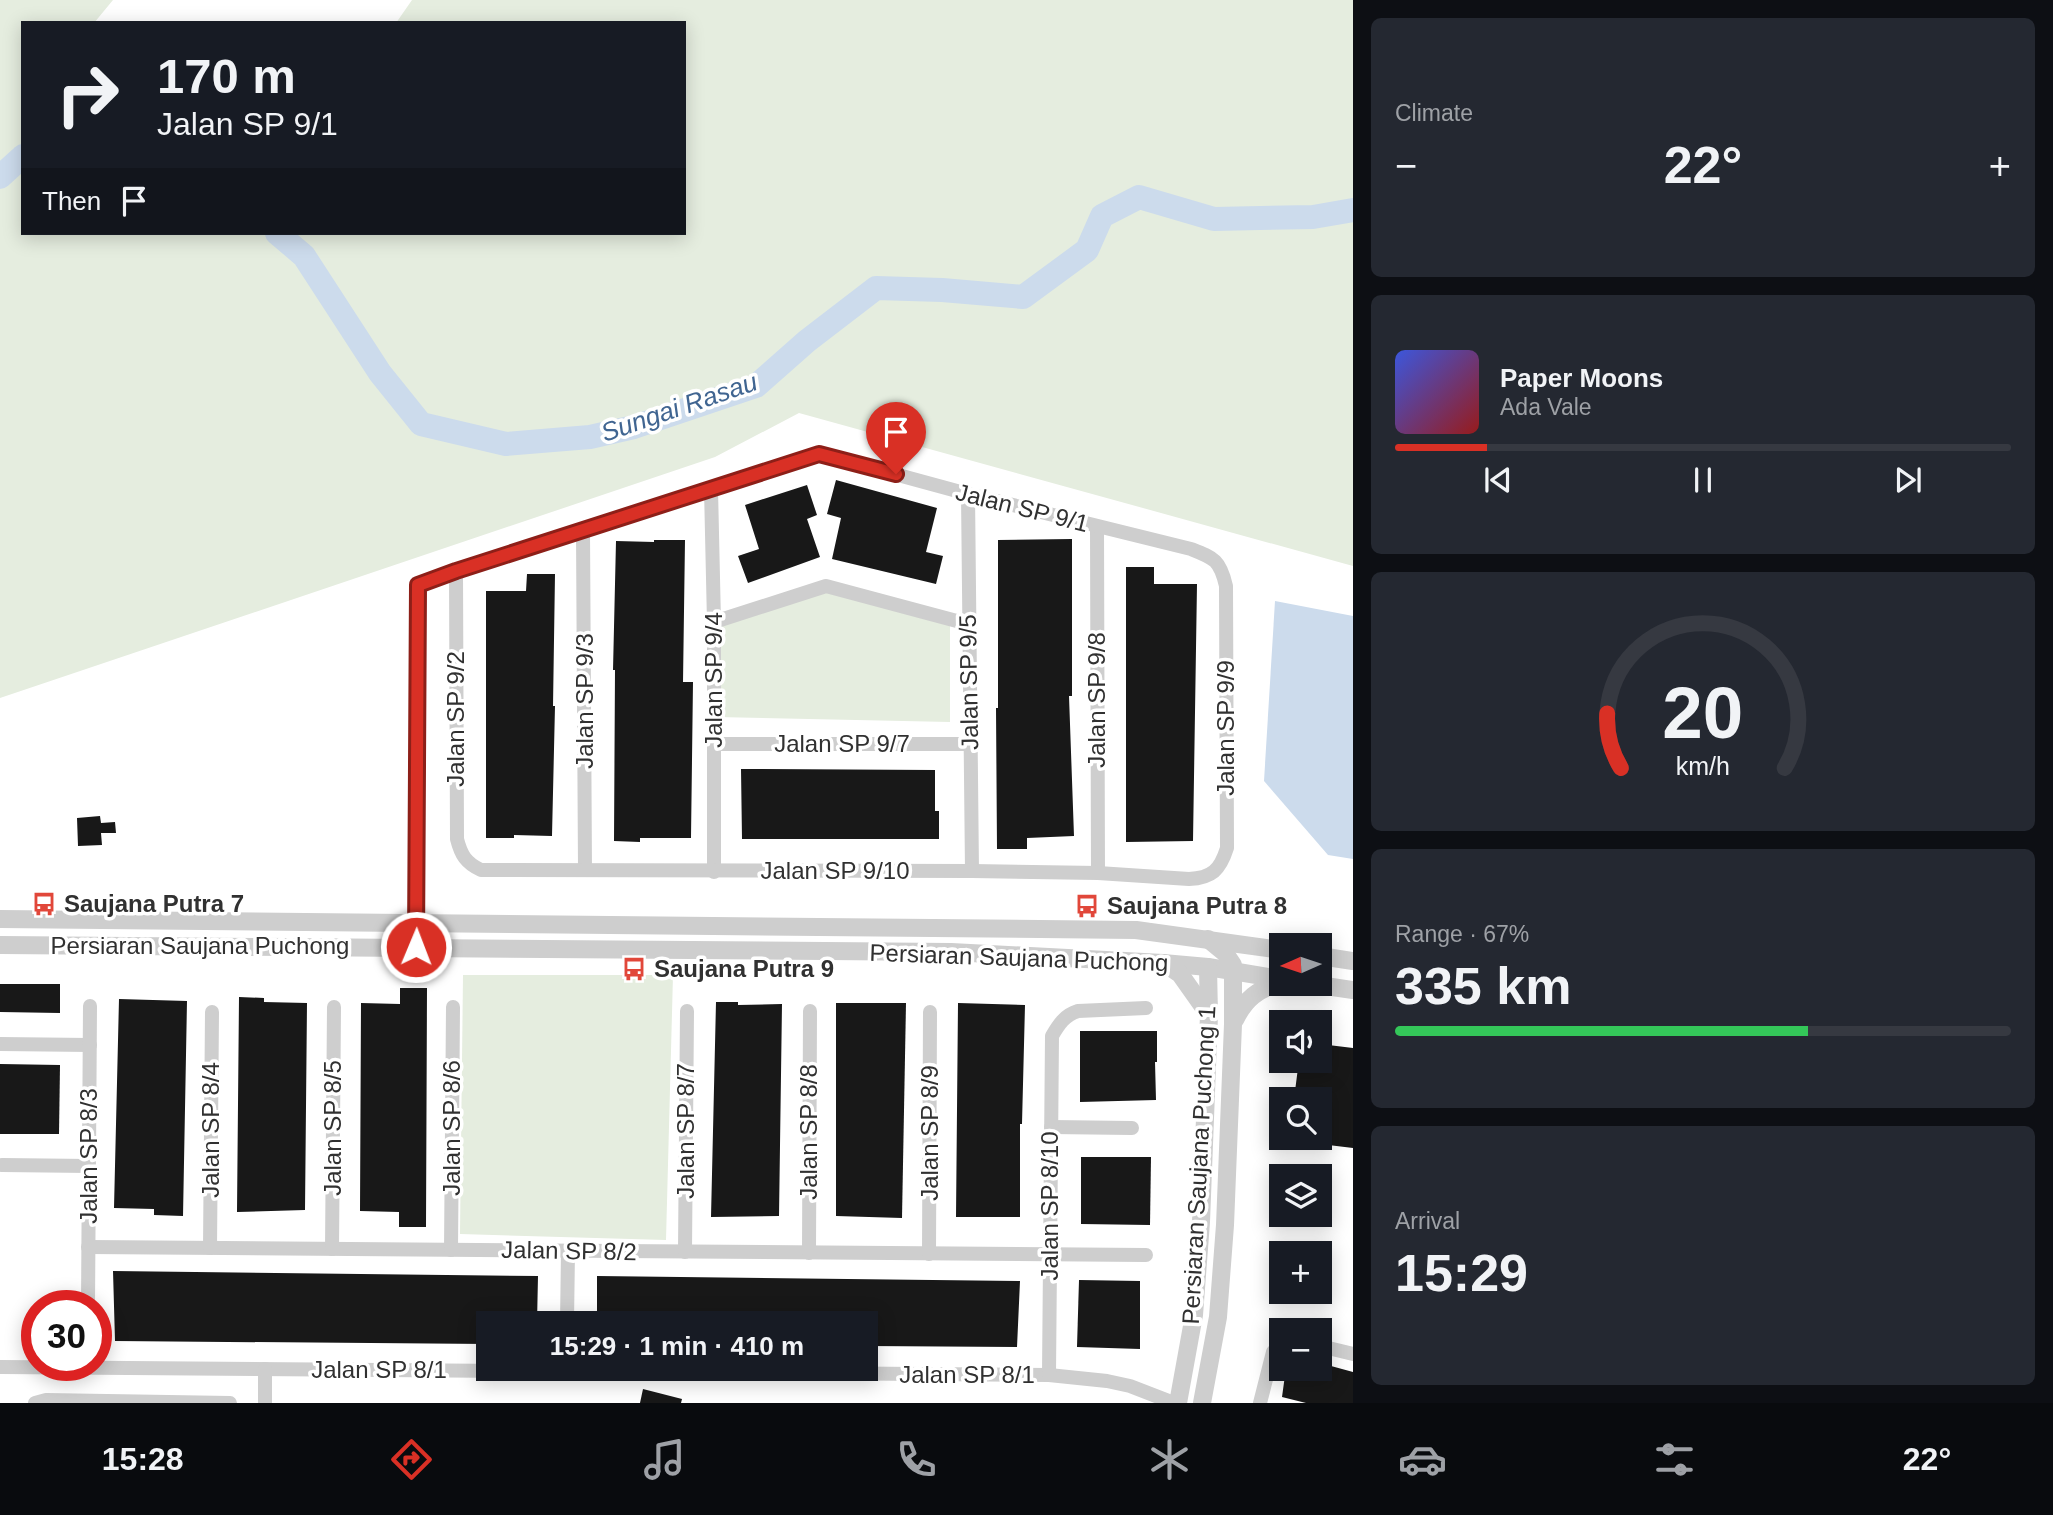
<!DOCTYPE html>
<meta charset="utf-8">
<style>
:root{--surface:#171b24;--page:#242831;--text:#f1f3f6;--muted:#9ea1a6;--line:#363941;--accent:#d93025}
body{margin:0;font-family:Helvetica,sans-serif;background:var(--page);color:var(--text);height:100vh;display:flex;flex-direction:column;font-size:26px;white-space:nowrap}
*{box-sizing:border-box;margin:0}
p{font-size:23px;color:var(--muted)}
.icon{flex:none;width:38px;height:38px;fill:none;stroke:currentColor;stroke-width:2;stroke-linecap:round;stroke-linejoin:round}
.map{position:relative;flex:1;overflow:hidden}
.panel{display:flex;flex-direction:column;gap:18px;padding:18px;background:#0d0f14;width:700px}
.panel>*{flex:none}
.guide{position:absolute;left:21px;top:21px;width:665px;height:214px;border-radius:0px;box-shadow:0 4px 18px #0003;background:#171b24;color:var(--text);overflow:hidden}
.needle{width:46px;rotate:267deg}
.tools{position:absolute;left:1269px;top:933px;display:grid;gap:14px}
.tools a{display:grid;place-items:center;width:63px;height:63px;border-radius:0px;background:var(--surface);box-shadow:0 4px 18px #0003;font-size:35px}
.speed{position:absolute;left:21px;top:1290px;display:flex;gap:14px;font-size:35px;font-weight:700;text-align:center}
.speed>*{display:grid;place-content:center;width:91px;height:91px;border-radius:50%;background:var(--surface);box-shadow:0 4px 18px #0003;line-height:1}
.speed .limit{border:10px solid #d22;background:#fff;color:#111}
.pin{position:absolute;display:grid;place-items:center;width:60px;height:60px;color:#fff;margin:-72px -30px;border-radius:50% 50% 50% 0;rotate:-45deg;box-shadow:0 0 7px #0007}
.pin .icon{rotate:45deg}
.me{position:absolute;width:77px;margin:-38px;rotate:1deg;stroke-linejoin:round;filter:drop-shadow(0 0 5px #0008)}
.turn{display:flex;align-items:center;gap:24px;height:147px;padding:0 21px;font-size:32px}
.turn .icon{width:91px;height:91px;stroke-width:2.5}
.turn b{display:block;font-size:49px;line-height:60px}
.then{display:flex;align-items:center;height:66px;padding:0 21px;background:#0003;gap:14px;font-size:26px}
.big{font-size:52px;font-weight:800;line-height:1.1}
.panel .tile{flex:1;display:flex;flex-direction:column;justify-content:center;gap:10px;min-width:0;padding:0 24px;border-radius:10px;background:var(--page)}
.panel .dial{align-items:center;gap:0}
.dial svg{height:182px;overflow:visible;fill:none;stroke:var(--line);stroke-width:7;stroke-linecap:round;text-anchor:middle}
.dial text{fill:var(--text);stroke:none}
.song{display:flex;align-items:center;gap:21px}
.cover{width:84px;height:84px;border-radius:10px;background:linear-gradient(135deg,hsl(230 70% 55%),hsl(0 70% 35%))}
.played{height:7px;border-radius:4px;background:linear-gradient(90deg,var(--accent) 15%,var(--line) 15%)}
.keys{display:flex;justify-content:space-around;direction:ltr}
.heat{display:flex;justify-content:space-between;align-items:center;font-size:38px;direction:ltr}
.charge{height:10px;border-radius:5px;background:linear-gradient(90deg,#34c759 67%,var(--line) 0)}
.trip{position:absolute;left:476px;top:1311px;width:402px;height:70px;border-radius:0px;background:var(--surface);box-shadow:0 4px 18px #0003;font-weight:800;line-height:70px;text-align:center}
.tabs{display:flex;height:112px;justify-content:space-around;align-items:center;background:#090b0e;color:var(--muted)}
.tabs .icon{width:49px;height:49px}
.tabs .selected{color:var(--accent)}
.tabs b{font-size:32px;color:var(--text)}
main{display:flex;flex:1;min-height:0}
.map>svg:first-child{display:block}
</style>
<main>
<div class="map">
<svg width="1353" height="1403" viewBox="0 0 1353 1403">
<rect width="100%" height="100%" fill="#fff"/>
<g fill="#e5eddf">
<polygon points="0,0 113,0 94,23 23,23 23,233 684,233 684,23 396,23 412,0 1353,0 1353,566 799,413 715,457 0,698"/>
<polygon points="821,591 950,624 950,722 716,717 717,625"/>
<polygon points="463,975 673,975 666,1240 460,1234"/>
</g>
<polygon fill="#ccdbec" points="1275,601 1353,616 1353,859 1328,855 1264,781"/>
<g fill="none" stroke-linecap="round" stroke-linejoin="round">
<g stroke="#ccdbec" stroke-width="24">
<polyline points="0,177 23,156"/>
<polyline points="277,233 304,256 380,373 421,424 506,444 590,437 634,427 756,386 807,341 876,288 942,290 1023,297 1087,250 1102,216 1139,197 1214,219 1313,217 1353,210"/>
</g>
</g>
<g fill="#181818">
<polygon points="836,480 937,508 926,552 943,556 936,584 832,559 841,518 827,514"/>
<polygon points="807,485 817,515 807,519 820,557 748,583 738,556 759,549 745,505"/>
<polygon points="1072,539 1072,696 1069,696 1074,836 1027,838 1027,849 997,849 996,708 998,708 998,540"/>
<polygon points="654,540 685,540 683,682 693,682 691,838 640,838 640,842 614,841 615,670 613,670 616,541 654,542"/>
<polygon points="1126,567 1154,567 1154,584 1197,584 1193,841 1126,842"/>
<polygon points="527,574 555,574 553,706 555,706 552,836 514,835 514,838 486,838 486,591 526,591"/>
<polygon points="741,769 935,770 935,811 939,811 939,839 742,839"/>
<polygon points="100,816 101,823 115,822 116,833 101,833 102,845 78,846 77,818"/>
<polygon points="0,984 60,984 60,1013 0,1012"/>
<polygon points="400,988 427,988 426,1227 399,1227 399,1212 360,1211 361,1003 400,1004"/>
<polygon points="239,997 264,998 264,1002 307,1003 305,1210 237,1212"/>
<polygon points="119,999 187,1001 183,1216 154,1215 154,1209 114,1208"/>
<polygon points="716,1002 738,1002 738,1005 782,1004 779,1216 711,1217"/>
<polygon points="836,1003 906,1003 902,1218 836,1216"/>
<polygon points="958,1003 1025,1005 1022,1124 1020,1124 1020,1217 956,1217"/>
<polygon points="1080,1031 1157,1031 1157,1062 1155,1062 1156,1100 1080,1102"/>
<polygon points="1320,1044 1353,1048 1353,1148 1320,1144 1320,1099 1294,1099 1299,1060 1320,1060"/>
<polygon points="0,1064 60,1065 59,1134 0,1134"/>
<polygon points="1081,1157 1151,1157 1150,1225 1081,1224"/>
<polygon points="113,1271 538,1276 537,1323 488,1323 488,1344 115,1341"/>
<polygon points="597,1276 1020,1281 1017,1347 866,1346 866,1323 597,1323"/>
<polygon points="1079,1280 1140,1281 1140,1349 1077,1347"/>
<polygon points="1320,1363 1353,1372 1353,1403 1306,1403 1282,1397 1286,1368 1320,1368"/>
<polygon points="643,1389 682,1399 681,1403 640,1403"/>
</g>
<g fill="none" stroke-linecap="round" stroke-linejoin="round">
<g stroke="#cecece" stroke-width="14">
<polyline points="711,489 714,622 714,872"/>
<polyline points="968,494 972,871"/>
<polyline points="1097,527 1098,873"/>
<polyline points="583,531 585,870"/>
<polyline points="714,622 826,586 968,624"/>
<polyline points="714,744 970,744"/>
<path d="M416 947 418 585 456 571 821 454 968 494 1191 549C1214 558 1220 560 1226 586L1227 848C1220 870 1212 878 1189 879L1098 873 972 871 481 870C466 863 461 855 457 839L456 571"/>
<polyline points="0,1044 90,1045"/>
<polyline points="1051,1127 1132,1128"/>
<polyline points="2,1165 89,1166"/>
<polyline points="88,1247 1146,1255"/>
<polyline points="210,1248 212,1012"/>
<polyline points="332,1249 334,1007"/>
<polyline points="451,1250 453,1007"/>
<polyline points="685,1252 687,1011"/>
<polyline points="809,1253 810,1011"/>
<polyline points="929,1254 930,1012"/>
<polyline points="88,1306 90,1006"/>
<polyline points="567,1323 568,1251"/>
<polyline points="1320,1346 1353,1354"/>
<polyline points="0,1367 1049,1375 1107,1381 1130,1386 1174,1403"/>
<polyline points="265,1369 265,1403"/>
<path d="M1049 1375 1052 1036C1059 1024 1065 1015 1078 1011L1146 1008"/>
<polyline points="35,1403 46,1400 230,1403"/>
<polyline points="1260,1403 1273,1352 1281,1344"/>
</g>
<g stroke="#cecece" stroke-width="18">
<polyline points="0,919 1136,930 1281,950"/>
<polyline points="0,945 951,952 1163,963 1208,967 1281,979"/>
<polyline points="1320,956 1353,961"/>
<polyline points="1164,963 1180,974 1209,1015"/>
<polyline points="1312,984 1353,990"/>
<path d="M1235 1020C1245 999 1258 989 1281 982"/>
<polyline points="1178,1403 1194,1315 1201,1222 1209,1015 1208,967"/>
<polyline points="1202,1403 1218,1317 1225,1225 1233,1024 1233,965 1225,953 1208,939"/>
</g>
</g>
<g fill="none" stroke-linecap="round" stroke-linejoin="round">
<g stroke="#8d1f18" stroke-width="18">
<polyline id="route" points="416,947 418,585 456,571 819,454 896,474"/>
</g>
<use href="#route" stroke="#d93025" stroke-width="12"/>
</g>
<defs>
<g id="bus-bare" transform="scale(1.89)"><path d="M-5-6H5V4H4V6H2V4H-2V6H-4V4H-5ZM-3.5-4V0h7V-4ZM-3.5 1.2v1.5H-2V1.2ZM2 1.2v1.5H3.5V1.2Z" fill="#e1473a" stroke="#fff" stroke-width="2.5" paint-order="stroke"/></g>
</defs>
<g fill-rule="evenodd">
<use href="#bus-bare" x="44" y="904"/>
<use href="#bus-bare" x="1087" y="906"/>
<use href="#bus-bare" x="634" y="969"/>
</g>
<g text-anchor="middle" stroke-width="7" stroke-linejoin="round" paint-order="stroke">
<g font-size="24" fill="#313131" stroke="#fff">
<text transform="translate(1022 508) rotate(14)" y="8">Jalan SP 9/1</text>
<text transform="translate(714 680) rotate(-90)" y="8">Jalan SP 9/4</text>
<text transform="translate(969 682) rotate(-91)" y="8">Jalan SP 9/5</text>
<text transform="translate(1097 700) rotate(-90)" y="8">Jalan SP 9/8</text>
<text transform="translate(585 701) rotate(-90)" y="8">Jalan SP 9/3</text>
<text transform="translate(456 719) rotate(-90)" y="8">Jalan SP 9/2</text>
<text transform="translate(1226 728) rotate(-90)" y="8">Jalan SP 9/9</text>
<text x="842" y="752">Jalan SP 9/7</text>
<text x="835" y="879">Jalan SP 9/10</text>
<text x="200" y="954">Persiaran Saujana Puchong</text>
<text transform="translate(1019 958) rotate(2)" y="8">Persiaran Saujana Puchong</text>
<text transform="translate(333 1128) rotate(-90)" y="8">Jalan SP 8/5</text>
<text transform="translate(452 1128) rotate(-90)" y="8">Jalan SP 8/6</text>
<text transform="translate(211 1130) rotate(-90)" y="8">Jalan SP 8/4</text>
<text transform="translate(686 1131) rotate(-90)" y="8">Jalan SP 8/7</text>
<text transform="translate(809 1132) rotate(-90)" y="8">Jalan SP 8/8</text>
<text transform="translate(930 1133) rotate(-90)" y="8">Jalan SP 8/9</text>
<text transform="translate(89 1156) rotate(-90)" y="8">Jalan SP 8/3</text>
<text transform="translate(1199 1165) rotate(-87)" y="8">Persiaran Saujana Puchong 1</text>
<text transform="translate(1050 1206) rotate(-90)" y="8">Jalan SP 8/10</text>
<text transform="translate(569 1251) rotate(1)" y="8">Jalan SP 8/2</text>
<text x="379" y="1378">Jalan SP 8/1</text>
<text x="967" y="1383">Jalan SP 8/1</text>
</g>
<g font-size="24" font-weight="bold" fill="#313131" stroke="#fff" text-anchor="start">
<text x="64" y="912">Saujana Putra 7</text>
<text x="1107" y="914">Saujana Putra 8</text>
<text x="654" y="977">Saujana Putra 9</text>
</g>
<g font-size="26" font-style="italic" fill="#406591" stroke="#fff">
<text transform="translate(679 407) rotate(-19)" y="9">Sungai Rasau</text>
</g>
</g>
</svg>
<div class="tools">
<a><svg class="needle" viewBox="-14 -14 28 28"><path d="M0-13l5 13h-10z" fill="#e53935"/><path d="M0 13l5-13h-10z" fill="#9ea1a6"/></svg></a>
<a><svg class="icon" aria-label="sound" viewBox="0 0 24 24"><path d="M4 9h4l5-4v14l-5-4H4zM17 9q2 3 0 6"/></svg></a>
<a><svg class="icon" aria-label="search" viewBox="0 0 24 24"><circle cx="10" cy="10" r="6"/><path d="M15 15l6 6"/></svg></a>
<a><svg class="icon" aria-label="layers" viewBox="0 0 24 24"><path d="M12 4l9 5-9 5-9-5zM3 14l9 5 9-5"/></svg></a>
<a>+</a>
<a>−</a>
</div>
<div class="speed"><div class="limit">30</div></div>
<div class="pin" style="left:896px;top:474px;background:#d93025"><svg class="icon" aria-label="arrive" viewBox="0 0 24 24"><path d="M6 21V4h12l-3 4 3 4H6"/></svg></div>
<svg class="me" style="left:416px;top:947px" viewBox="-20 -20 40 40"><circle r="17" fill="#d93025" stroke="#fff" stroke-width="3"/><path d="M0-11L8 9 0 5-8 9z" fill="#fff"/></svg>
<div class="trip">15:29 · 1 min · 410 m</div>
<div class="guide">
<div class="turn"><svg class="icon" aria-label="right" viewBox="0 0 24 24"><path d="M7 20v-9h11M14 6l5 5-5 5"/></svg><div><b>170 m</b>Jalan SP 9/1</div></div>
<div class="then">Then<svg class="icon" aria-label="arrive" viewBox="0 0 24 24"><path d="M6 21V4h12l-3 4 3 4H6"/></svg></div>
</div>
</div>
<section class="panel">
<div class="tile"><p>Climate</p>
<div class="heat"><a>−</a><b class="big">22°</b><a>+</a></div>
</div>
<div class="tile">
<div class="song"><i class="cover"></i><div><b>Paper Moons</b><p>Ada Vale</p></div></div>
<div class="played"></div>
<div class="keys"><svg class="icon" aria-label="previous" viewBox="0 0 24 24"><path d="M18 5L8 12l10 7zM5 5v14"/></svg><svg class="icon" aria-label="pause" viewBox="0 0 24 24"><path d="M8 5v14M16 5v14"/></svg><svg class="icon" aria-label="next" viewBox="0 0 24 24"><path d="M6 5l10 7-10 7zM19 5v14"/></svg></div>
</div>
<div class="tile dial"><svg viewBox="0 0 100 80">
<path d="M14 69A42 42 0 1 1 86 69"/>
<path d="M14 69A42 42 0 0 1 8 45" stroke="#d93025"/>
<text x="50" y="56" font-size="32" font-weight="700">20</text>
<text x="50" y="72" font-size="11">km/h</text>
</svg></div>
<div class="tile"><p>Range · 67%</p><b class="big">335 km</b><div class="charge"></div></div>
<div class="tile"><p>Arrival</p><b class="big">15:29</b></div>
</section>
</main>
<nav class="tabs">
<b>15:28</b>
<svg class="icon selected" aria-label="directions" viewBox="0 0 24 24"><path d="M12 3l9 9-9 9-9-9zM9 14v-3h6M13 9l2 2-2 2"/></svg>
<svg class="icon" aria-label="music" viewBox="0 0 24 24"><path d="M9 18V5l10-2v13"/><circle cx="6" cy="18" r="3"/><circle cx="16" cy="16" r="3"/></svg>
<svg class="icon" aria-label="phone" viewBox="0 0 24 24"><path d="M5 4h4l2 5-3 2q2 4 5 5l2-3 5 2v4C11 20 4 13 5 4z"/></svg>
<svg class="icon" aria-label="climate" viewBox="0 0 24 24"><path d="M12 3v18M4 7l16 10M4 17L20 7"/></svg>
<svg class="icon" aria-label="car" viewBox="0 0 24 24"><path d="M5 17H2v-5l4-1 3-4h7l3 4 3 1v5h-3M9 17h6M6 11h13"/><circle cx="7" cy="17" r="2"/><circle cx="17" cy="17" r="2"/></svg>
<svg class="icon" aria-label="filters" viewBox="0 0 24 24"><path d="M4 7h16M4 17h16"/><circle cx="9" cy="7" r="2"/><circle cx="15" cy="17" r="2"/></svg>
<b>22°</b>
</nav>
